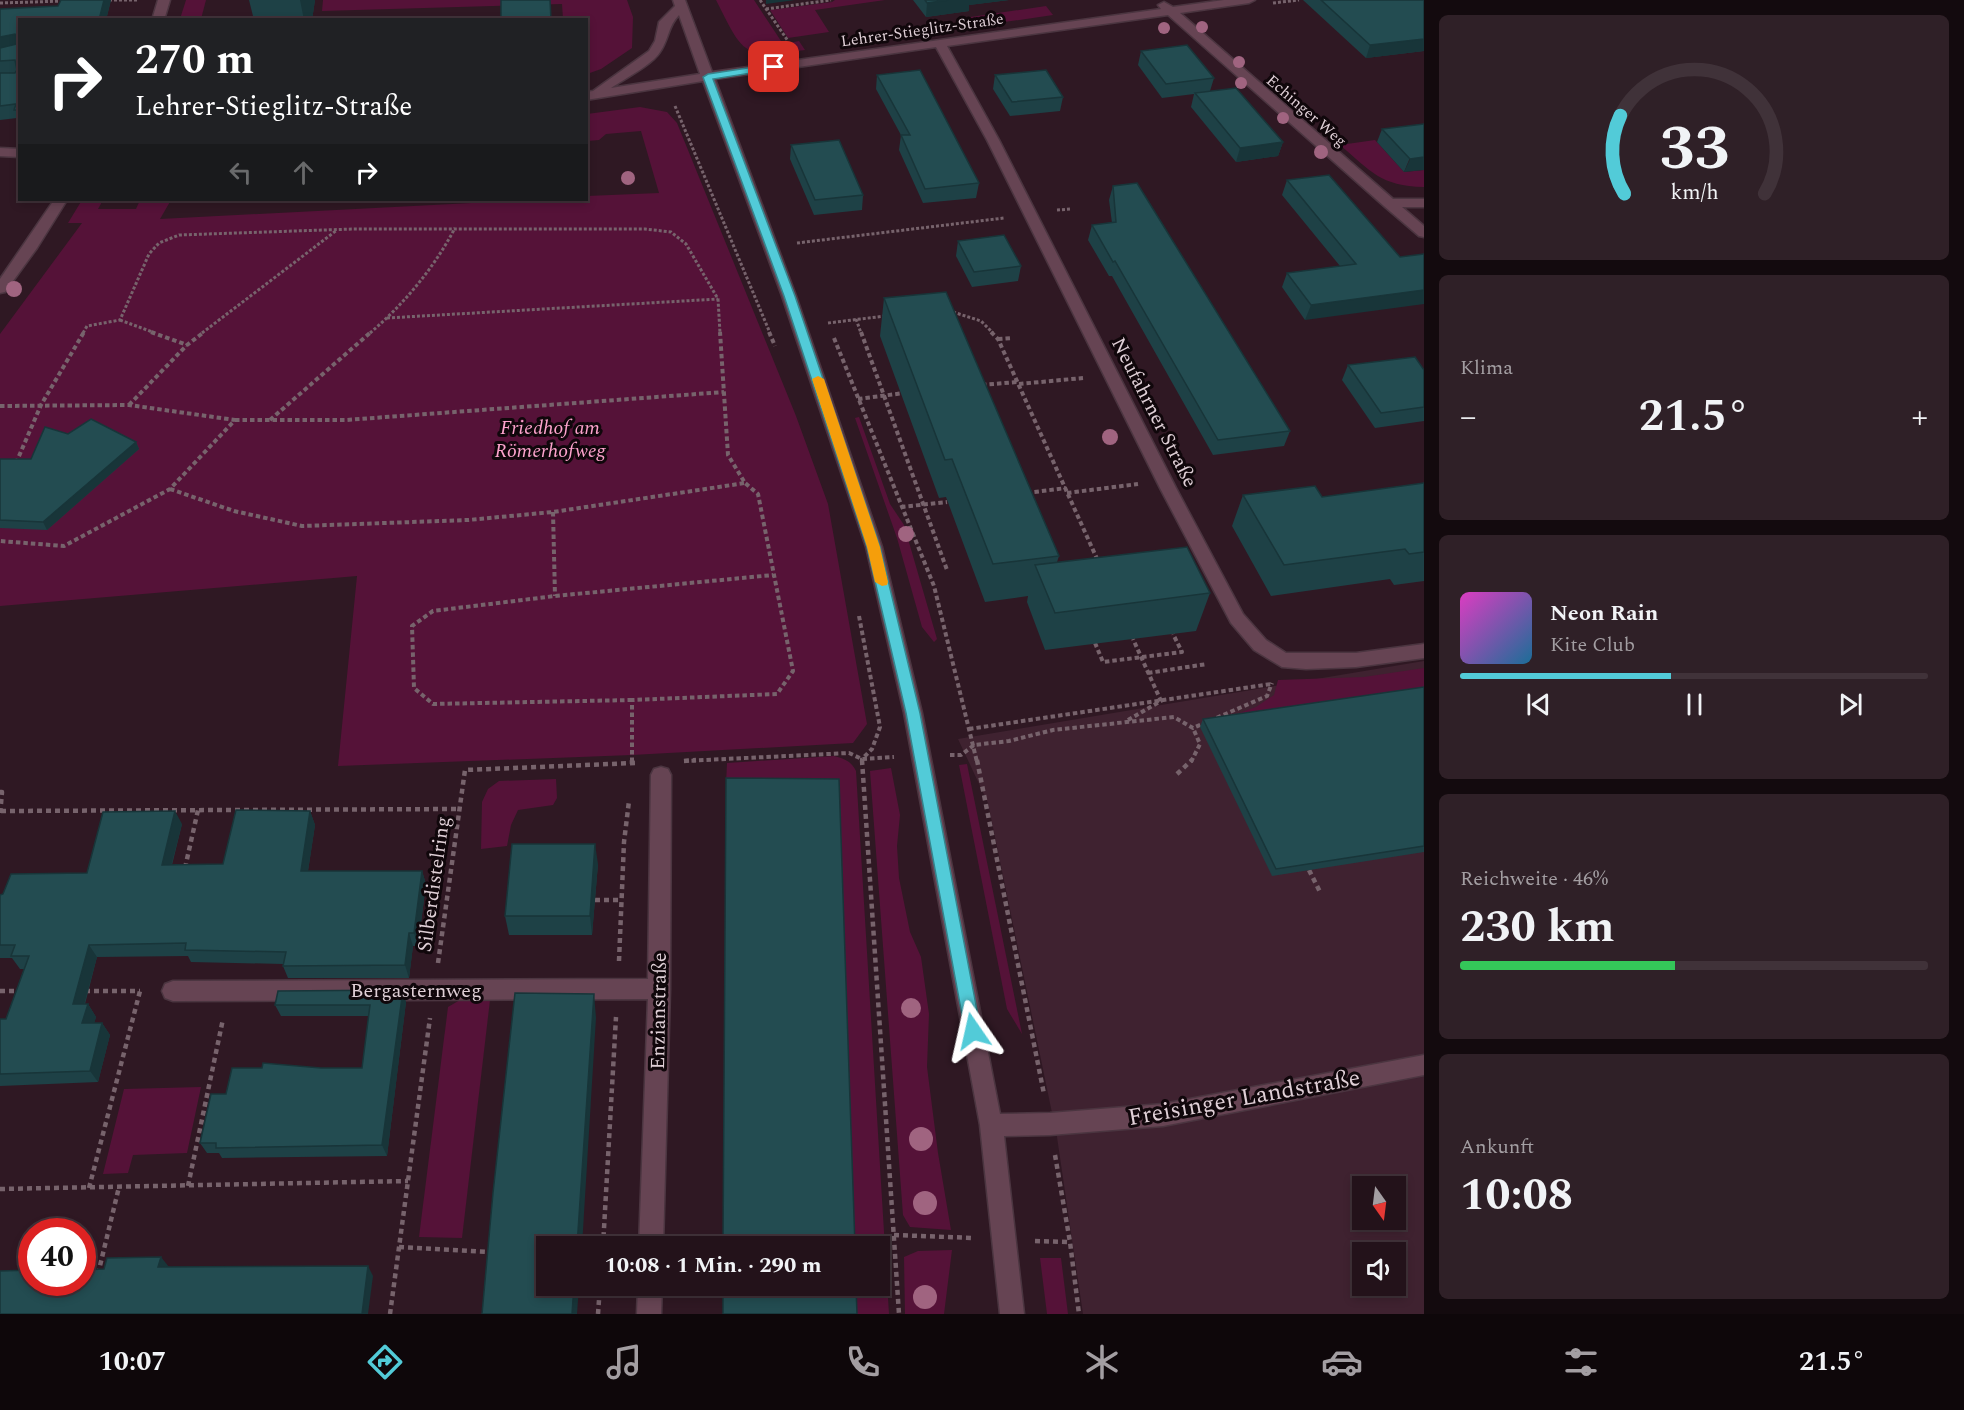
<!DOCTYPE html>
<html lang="de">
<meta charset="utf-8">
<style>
:root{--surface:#23121a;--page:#2f2027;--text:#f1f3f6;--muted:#a39ea2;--line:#403239;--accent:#52cbd8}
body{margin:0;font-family:Spectral,serif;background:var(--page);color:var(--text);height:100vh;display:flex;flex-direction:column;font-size:22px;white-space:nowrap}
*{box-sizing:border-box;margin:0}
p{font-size:20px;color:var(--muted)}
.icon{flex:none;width:33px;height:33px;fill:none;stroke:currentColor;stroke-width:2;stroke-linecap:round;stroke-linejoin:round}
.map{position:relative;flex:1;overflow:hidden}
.drawer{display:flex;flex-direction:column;gap:15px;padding:15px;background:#130a0e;width:540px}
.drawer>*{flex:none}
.banner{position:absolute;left:18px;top:18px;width:570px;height:183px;border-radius:0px;box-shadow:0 3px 9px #0003,0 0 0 2px var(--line);background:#202124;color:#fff;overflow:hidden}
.needle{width:39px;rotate:166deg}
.controls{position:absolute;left:1352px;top:1176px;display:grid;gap:12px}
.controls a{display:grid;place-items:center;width:54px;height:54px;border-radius:0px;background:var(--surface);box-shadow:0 3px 9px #0003,0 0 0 2px var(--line);font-size:30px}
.speed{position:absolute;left:18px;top:1218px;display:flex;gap:12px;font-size:30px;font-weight:700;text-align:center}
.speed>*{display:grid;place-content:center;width:78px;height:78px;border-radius:50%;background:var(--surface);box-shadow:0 3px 9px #0003,0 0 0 2px var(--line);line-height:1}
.speed .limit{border:9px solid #d22;background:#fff;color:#111}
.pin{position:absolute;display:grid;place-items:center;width:51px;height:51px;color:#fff;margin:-26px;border-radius:12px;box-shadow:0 3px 9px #0006}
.me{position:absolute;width:66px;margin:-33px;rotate:349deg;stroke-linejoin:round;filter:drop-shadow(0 0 4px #0008)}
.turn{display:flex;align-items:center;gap:21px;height:126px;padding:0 18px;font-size:27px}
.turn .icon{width:78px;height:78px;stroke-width:2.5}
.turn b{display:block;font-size:42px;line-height:51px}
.lanes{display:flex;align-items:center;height:57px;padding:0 18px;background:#0003;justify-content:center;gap:30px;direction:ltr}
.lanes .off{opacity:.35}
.big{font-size:45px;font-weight:700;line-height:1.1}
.drawer .widget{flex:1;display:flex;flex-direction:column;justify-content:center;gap:9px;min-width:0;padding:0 21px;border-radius:9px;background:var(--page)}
.drawer .dial{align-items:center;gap:0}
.dial svg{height:156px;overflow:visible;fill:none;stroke:var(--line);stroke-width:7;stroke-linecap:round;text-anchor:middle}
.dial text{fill:var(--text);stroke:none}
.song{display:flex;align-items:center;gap:18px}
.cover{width:72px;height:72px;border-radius:9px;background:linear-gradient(135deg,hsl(310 70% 55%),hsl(200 70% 35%))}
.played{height:6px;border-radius:3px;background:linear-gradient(90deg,var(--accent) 45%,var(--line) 45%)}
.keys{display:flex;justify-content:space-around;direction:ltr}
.heat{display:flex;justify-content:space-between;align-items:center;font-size:33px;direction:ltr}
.charge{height:9px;border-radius:4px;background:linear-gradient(90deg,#34c759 46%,var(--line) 0)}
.trip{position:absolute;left:536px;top:1236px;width:354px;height:60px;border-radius:0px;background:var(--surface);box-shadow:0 3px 9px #0003,0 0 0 2px var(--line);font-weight:700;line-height:60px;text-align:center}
.tabs{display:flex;height:96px;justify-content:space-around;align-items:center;background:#0e070a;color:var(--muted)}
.tabs .icon{width:42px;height:42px}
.tabs .on{color:var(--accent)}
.tabs b{font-size:27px;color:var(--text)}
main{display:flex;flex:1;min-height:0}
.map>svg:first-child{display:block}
</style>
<main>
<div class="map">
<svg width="1424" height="1314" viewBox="0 0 1424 1314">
<rect width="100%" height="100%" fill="#2f1823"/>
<path fill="#3f2230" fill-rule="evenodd" d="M1424 661V1314H1083L1057 1137 988 803 958 739ZM1362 1186H1395V1220H1362ZM1362 1252H1395V1286H1362Z"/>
<g fill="#551238">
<polygon points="186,0 206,0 201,19 180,19"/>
<polygon points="323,0 627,0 633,17 632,48 601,69 587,74 586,20 563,19 562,4 322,11"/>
<path d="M716 0H754L783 44 799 41 805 50C742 60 743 53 716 0Z"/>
<polygon points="835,0 885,0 815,10 829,32 788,38 770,10 832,2"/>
<polygon points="1046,6 1053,15 964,28 957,19"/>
<polygon points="640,107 667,112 677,123 796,416 828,504 867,724 853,743 632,755 338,766 357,576 0,606 0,334 82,223 68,223 82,200 103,200 98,209 136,209 140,200 171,200 160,219 527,200 586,200 587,196 659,193 641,131 606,134 599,140 587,141 587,114"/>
<path d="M1375 140 1404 172 1424 170V187C1380 186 1371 171 1340 145Z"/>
<polygon points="859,417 890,504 904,525 937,639 934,642 922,627 897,538 855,418"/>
<polygon points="1424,668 1424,694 1200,727 1256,707 1274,695 1278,680 1364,677"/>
<path d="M834 756C845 759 851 761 856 771L889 1314H856L855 1286H879V1246H854L726 785 727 763Z"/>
<polygon points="967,764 1022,1034 1007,1009 959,765"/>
<polygon points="891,768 900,815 897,846 899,878 910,932 921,957 929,1014 927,1067 938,1153 951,1230 910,1227 903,1215 870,771"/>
<polygon points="556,779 557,798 553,805 518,810 511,825 507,846 481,849 482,802 488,789 499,781"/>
<polygon points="460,1000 490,1000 462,1238 419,1237 448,1007"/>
<polygon points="201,1087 187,1153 133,1155 128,1173 103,1174 124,1089"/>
<polygon points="952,1250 944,1314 905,1314 904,1257 918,1251"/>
<polygon points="1040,1258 1061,1258 1068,1314 1047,1314"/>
</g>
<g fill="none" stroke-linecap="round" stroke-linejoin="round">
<g stroke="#4b3540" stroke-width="3">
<g id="minor">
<polygon points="158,0 170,0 164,20 152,20"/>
<path d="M673 0H685L712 72 1161 9 1158 5 1164 2 1173 7 1224 0H1255L1249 3 1180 13 1393 199H1424V207H1402L1424 226V237L1419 236 1384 206 1168 15 947 46 999 140 1176 488 1243 614 1266 640 1286 653H1356L1424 644V658L1356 667 1306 669 1282 667 1254 650 1231 623 1160 488 987 140 936 47 715 79 796 296 882 547 922 713 1000 1114 1050 1113 1163 1104 1424 1055V1075L1163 1126 1050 1135 1004 1136 1024 1314H1000L980 1125 904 713 866 547 782 296 703 81 586 100V92L593 91 649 51 655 41 659 22 675 6ZM679 15 700 74 611 88C624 79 652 65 660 52 669 39 668 26 679 15Z"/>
<polygon points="0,148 20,149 20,157 0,156"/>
<polygon points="54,200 67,200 37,248 5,292 0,293 0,279"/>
<polygon points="661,767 668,769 671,775 670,989 663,1246 639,1246 648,999 173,1001 165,998 162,991 165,984 173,981 648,979 651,775 654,769"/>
<polygon points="638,1286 662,1286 661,1314 637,1314"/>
</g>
</g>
<g stroke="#77636c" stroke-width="3" stroke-dasharray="3 2" stroke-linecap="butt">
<polyline points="109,0 137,0"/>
<polyline points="760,0 788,41"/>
<polyline points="0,3 65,1"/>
<polyline points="1273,3 1299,0"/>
<polyline points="766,9 831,0"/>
<polyline points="675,106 770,333"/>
<polyline points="1057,210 1071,209"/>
<polyline points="797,243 1004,218"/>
<polyline points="953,312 981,321 993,333"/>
<polyline points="387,318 718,299"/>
<polyline points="856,319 861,333"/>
<polyline points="120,320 155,333"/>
<polyline points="828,323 885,316"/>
<polyline points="83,333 87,326 120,320 149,254 159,243 179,235 353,229 645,229 671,232 686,244 718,299 720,333"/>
<polyline points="202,333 337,230"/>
<path d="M370 333C404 304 434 268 455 228"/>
</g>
<g stroke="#77636c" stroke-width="4" stroke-dasharray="4.5 3" stroke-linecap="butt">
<polyline points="151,332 187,345"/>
<polyline points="769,332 775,346"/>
<polyline points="861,332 947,570"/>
<polyline points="991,332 998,339 1098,561"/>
<polyline points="834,338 934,586 977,762"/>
<polyline points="998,339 1012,338"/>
<polyline points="1019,384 1083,378"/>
<polyline points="982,385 1017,382"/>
<polyline points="858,399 904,393"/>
<polyline points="129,405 187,345 204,332"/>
<polyline points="0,406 129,405 235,420 170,489 64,546 0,541"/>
<polyline points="235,420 346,420 724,392"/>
<polyline points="270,420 371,332"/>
<polyline points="16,463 41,405 84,332"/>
<polyline points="170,489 234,511 302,526 468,520 553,512 745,483 728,455 720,332"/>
<polyline points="1027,493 1066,488"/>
<polyline points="1067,493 1138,484"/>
<polyline points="901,507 947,502"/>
<polyline points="553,512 555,596"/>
<polyline points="859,616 880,727 872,749 862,759 862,762"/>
<polyline points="1095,643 1103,662 1182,652 1173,634"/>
<polyline points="1148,673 1207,664"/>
<polyline points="632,700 433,704 414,688 412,626 433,611 555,596 773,575"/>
<polyline points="1128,720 1161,701 1133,639"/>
<polyline points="969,729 1271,684"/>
<polyline points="950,755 961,755 974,745 1009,741 1053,730 1174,717 1193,728 1267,696 1272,683"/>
<polyline points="684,761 849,753 862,759 894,757"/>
<polyline points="632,762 632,700 777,694 793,671 758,494 745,483"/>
<polyline points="1191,762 1200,744 1193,728"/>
</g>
<g stroke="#77636c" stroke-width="4.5" stroke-dasharray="5 4" stroke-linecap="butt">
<polyline points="632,760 632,764"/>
<polyline points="862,760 899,1314"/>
<polyline points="977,760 1044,1094"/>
<polyline points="684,761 696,760"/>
<polyline points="1177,774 1192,760"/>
<polyline points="0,792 2,792 0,816"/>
<polyline points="1,811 459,809"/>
<polyline points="185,868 198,810"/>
<polyline points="1309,870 1320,892"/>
<polyline points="595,900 622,900"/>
<polyline points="619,961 624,842 629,801"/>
<polyline points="438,963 465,770 635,763"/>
<polyline points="0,991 20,991"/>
<polyline points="85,991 140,991"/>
<polyline points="1055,1155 1070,1242 1079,1314"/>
<polyline points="188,1186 223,1019"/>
<polyline points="89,1188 140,991"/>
<polyline points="0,1189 408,1181"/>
<polyline points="894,1235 974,1238"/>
<polyline points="1035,1241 1070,1242"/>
<polyline points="603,1246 616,1017"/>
<polyline points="399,1247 491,1252"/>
<polyline points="98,1274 119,1187"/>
<polyline points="390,1314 430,1018"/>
<polyline points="598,1314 600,1286"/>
</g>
<use href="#minor" fill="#664453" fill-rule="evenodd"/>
</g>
<g fill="#a06480">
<circle cx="1202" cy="27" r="6"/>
<circle cx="1164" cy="28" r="6"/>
<circle cx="1239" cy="62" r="6"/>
<circle cx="1241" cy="83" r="6"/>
<circle cx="1283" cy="118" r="6"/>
<circle cx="1321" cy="152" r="7"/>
<circle cx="628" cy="178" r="7"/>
<circle cx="14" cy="289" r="8"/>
<circle cx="1110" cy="437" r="8"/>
<circle cx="906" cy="534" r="8"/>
<circle cx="911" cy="1008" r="10"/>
<circle cx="921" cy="1139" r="12"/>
<circle cx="925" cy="1203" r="12"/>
<circle cx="925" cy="1297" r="12"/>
</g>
<g fill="#1e4146">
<polygon points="61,0 111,0 106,20 20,20 20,124 17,118 0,120 0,9 58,6"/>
<polygon points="249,0 315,0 312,20 254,20"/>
<polygon points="913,0 1009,0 969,5 969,11 926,17"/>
<polygon points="1303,0 1424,0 1424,51 1366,58"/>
<polygon points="1141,51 1214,78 1210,91 1283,142 1278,156 1236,162 1191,107 1194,94 1162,98 1138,65"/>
<polygon points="877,75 979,183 976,198 923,203 899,150 901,135 876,89"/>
<polygon points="995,75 1063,97 1060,111 1010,116 993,89"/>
<polygon points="1424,124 1404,172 1377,142 1382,129"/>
<polygon points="791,145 863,195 862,210 814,215 790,159"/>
<polygon points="1287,180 1400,257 1305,320 1282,287 1287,273 1340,266 1282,195"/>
<polygon points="1113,186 1290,431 1284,446 1213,455 1112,276 1109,276 1088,240 1092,225 1112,223 1109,200"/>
<polygon points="958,241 1021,266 1018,281 972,287 956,256"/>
<polygon points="884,298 1059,556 1057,562 1210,593 1196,631 1045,650 1027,602 1028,596 985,602 946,497 939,498 880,336"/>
<polygon points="1348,365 1424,370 1424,421 1375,428 1342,380"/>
<polygon points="68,434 136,442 139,449 47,530 0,528 0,459 31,459"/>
<polygon points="1424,483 1424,581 1394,585 1390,579 1271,596 1232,526 1243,495 1322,497"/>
<polygon points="1424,687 1424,852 1272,876 1200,727 1203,719"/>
<polygon points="310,811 315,825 308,871 422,871 426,884 418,946 413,946 409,978 288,978 283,966 283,964 191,962 188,956 97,957 85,1004 88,1004 96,1017 94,1023 102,1023 110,1035 98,1082 0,1086 0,1019 6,1019 24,969 20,969 12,958 0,958 0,895 87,873 182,824 172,865 223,864"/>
<polygon points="598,864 592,935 509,935 505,916"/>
<polygon points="406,1002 387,1156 222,1158 219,1153 207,1153 200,1143 226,1094 362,1068 369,1016 281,1016 275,1005"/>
</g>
<g fill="#183539">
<polygon points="104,0 111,0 106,20 99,20"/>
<polygon points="300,0 315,0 312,20 304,20"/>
<polygon points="766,0 795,0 766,4"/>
<polygon points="948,0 1009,0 969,5 969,11 926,17 927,3"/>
<polygon points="15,34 20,48 0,51 0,37"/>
<polygon points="1424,39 1424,51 1366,58 1370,45"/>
<polygon points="1283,142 1278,156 1236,162 1240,148"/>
<polygon points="1424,157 1424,170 1404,172 1410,159"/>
<polygon points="1424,290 1424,304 1305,320 1311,305"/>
<polygon points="136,442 139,449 47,530 43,522"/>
<polygon points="175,811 182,824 168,878 162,865"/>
<polygon points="310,811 315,825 306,884 301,871"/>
<polygon points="595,844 598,864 592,935 590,916"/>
<polygon points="422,871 426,884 418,946 414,933"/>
<polygon points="409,933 413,946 409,978 405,965"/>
<polygon points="89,945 97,957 81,1016 73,1004"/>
<polygon points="403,990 406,1002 387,1156 382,1145"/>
<polygon points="594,994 596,1018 582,1246 577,1246"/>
<polygon points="88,1004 96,1017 91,1035 82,1023"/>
<polygon points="102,1023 110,1035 98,1082 90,1071"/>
<polygon points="161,1257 169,1267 167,1277 158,1267"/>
<polygon points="368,1266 373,1276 368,1314 362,1314"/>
<polygon points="574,1286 579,1286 577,1314 572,1314"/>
</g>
<g fill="#234c51" stroke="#183539" stroke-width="1.5">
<polygon points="61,0 104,0 99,20 20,20 20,110 14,110 16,104 0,106 0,73 15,73 17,70 15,60 0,61 0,48 17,44 17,37 15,34 0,37 0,9 58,6"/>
<polygon points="501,0 550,0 551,20 501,20"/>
<polygon points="925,0 948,0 927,3"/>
<polygon points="1321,0 1424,0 1424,39 1370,45"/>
<polygon points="1187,45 1214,78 1166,84 1141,51"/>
<polygon points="920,70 979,183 925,189 901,135 910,135 877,75"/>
<polygon points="1046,70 1063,97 1012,102 995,75"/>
<polygon points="1236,88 1283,142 1240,148 1195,93"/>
<polygon points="1424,124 1424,157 1410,159 1382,129"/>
<polygon points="839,140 863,195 815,200 791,145"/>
<polygon points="1329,175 1400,257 1424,254 1424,290 1311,305 1287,273 1356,264 1287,180"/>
<polygon points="1137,183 1290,431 1218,440 1115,261 1113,262 1092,225 1116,222 1113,186"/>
<polygon points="1004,235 1021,266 974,272 958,241"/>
<polygon points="946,292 1059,556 993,564 952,459 945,460 884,298"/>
<polygon points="1415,357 1424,370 1424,407 1381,413 1348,365"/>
<polygon points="91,419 136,442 43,522 0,520 0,459 31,459 45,427 68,434"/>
<polygon points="1424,483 1424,552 1409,554 1405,549 1284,565 1243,495 1315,486 1322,497"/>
<polygon points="1187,547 1210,593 1055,613 1035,565"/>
<polygon points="1424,687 1424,846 1276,869 1203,719"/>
<polygon points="726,778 839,779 855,1246 723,1246"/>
<polygon points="236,810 310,811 301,871 422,871 414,933 409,933 405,965 283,966 286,952 185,950 186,943 89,945 73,1004 88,1004 82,1023 102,1023 90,1071 0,1074 0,1019 6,1019 29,956 11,956 15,945 0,945 0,895 3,894 11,874 87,873 103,812 175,811 162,865 223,864"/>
<polygon points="512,844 595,844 590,916 505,916"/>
<polygon points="403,990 382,1145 216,1148 216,1143 200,1143 211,1094 226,1094 232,1068 262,1068 263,1063 321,1068 362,1068 370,1005 275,1005 278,991"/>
<polygon points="515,993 594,994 577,1246 546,1246 546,1286 574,1286 572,1314 482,1314 493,1193"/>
<polygon points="161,1257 158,1267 368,1266 362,1314 0,1314 0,1271 32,1270 32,1282 82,1282 82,1270 104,1269 107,1258"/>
<polygon points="723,1286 856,1286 857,1314 723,1314"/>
</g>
<polygon fill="#52cbd8" stroke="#35848c" stroke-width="1.5" points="774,64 777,65 777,69 713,79 795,296 880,547 920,713 981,1031 979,1037 973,1039 967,1037 965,1031 906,713 867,547 784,296 703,77 708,74"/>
<polygon fill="#f59e0b" points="818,376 824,379 880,547 888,582 887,585 882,586 875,582 867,547 812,379"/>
<g text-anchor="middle" stroke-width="6" stroke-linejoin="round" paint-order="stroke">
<g font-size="16" fill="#dfcfd6" stroke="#10070b">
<text transform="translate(922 29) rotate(-8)" y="6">Lehrer-Stieglitz-Straße</text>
<text transform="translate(1307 110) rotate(41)" y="6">Echinger Weg</text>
</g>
<g font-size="20" fill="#dfcfd6" stroke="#10070b">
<text transform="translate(1155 412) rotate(63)" y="7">Neufahrner Straße</text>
<text transform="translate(433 884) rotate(-82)" y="7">Silberdistelring</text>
<text x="416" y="997">Bergasternweg</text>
<text transform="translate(658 1011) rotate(-89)" y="7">Enzianstraße</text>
</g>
<g font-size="20" font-style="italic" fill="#fca2cc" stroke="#10070b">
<text x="550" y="434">Friedhof am<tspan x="550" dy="23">Römerhofweg</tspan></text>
</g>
<g font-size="24" fill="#dfcfd6" stroke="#10070b">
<text transform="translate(1244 1097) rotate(-10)" y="8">Freisinger Landstraße</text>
</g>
</g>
</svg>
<div class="controls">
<a><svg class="needle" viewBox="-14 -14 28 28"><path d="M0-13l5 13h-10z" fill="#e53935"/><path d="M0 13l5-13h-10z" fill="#a39ea2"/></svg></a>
<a><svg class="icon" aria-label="sound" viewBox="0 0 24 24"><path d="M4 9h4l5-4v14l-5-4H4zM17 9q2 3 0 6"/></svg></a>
</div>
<div class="speed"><div class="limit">40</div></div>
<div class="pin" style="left:774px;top:67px;background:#d93025"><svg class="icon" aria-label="arrive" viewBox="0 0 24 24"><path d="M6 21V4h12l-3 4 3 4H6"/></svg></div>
<svg class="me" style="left:973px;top:1031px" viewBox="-20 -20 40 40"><path d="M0-17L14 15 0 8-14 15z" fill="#52cbd8" stroke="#fff" stroke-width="4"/></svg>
<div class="trip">10:08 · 1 Min. · 290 m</div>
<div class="banner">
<div class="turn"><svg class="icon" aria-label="right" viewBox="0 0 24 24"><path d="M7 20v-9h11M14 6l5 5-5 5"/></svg><div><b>270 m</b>Lehrer-Stieglitz-Straße</div></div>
<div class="lanes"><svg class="icon off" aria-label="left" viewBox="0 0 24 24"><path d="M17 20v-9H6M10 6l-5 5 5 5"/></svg><svg class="icon off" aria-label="ahead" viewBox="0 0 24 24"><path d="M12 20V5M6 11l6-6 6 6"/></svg><svg class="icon" aria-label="right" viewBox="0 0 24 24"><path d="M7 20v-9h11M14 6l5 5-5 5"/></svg></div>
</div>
</div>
<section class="drawer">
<div class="widget dial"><svg viewBox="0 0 100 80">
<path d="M14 69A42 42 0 1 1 86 69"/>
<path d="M14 69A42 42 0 0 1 12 29" stroke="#52cbd8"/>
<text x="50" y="56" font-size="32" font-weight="700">33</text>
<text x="50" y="72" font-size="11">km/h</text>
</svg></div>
<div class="widget"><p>Klima</p>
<div class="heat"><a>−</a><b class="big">21.5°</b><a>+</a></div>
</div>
<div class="widget">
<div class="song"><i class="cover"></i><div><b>Neon Rain</b><p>Kite Club</p></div></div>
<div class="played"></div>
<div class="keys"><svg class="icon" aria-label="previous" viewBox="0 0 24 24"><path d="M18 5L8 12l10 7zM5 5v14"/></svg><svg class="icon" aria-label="pause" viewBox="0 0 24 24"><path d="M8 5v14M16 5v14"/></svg><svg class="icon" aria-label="next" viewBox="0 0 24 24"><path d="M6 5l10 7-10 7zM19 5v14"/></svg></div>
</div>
<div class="widget"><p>Reichweite · 46%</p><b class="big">230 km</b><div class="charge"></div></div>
<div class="widget"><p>Ankunft</p><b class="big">10:08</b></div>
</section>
</main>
<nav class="tabs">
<b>10:07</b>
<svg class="icon on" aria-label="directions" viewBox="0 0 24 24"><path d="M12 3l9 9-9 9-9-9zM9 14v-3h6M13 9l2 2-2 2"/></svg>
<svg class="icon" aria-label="music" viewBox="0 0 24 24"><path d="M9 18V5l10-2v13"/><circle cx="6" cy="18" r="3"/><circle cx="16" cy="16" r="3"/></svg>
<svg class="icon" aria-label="phone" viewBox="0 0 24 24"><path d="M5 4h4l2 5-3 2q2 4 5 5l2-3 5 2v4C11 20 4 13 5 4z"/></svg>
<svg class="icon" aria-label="climate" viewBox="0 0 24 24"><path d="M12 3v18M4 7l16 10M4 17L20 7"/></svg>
<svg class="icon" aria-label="car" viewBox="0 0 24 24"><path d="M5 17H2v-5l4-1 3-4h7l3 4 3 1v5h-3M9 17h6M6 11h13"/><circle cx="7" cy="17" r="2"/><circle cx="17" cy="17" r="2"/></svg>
<svg class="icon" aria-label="filters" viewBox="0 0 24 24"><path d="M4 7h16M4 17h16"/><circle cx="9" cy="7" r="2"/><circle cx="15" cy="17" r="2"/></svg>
<b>21.5°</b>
</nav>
